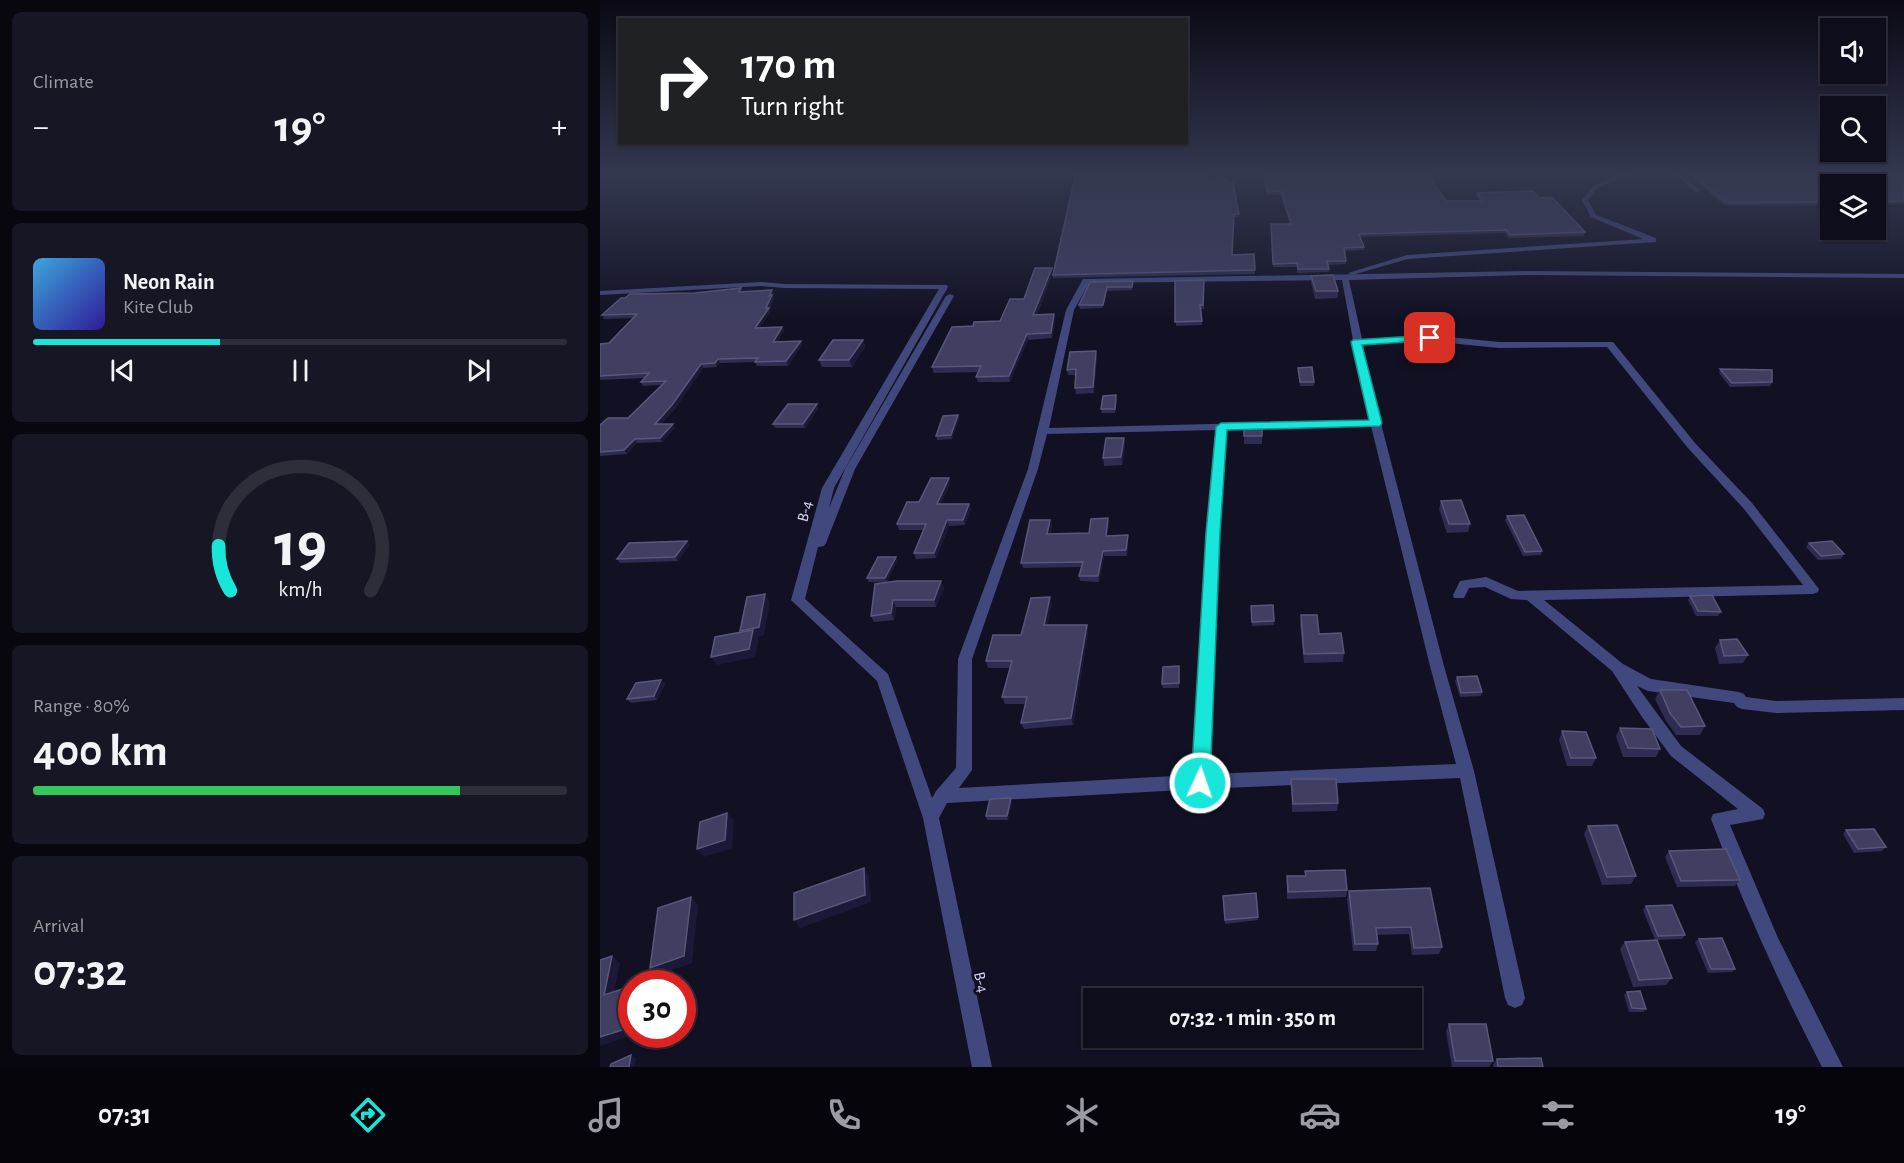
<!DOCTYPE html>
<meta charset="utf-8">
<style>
:root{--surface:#0e0d1b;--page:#171624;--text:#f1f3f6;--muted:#9b9ca3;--line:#2e2d3a;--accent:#19e6db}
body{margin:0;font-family:"Alegreya Sans",sans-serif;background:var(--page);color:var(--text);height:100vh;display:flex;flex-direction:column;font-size:22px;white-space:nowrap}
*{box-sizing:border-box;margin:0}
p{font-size:20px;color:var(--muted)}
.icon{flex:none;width:33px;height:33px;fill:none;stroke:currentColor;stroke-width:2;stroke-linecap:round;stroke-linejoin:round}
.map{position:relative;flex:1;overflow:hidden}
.side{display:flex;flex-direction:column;gap:12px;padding:12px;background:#08070f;width:600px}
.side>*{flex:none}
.banner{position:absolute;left:18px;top:18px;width:570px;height:126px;border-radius:0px;box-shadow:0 2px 4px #0004,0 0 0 2px var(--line);background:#202124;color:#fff;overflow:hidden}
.fabs{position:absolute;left:1220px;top:18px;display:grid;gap:12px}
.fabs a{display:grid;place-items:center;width:66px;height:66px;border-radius:0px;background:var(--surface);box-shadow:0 2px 4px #0004,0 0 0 2px var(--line);font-size:30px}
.speed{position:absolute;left:18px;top:970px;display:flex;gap:12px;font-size:30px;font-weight:700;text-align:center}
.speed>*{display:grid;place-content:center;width:78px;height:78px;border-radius:50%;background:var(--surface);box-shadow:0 2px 4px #0004,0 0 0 2px var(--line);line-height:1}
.speed .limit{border:9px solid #d22;background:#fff;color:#111}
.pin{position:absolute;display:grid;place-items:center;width:51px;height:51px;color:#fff;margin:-26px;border-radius:12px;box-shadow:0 3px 9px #0006}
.me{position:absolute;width:66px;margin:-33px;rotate:3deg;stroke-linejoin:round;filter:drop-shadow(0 0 4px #0008)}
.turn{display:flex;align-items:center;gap:21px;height:126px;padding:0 24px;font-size:27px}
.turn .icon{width:78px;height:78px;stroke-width:2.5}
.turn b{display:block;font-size:42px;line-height:51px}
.big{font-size:45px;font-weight:700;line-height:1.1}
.side .widget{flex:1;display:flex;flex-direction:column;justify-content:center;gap:9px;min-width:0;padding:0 21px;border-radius:9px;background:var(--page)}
.side .dial{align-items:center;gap:0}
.dial svg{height:156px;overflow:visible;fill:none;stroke:var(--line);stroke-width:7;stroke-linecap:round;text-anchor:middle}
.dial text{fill:var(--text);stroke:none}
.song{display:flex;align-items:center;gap:18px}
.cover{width:72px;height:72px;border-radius:9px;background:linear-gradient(135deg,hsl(200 70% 55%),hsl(250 70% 35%))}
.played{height:6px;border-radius:3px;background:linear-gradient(90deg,var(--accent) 35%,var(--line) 35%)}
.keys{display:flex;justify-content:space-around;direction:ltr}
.heat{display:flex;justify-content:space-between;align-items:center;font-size:33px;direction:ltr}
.charge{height:9px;border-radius:4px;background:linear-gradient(90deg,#34c759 80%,var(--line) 0)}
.trip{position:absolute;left:483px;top:988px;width:339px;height:60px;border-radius:0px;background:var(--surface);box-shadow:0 2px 4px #0004,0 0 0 2px var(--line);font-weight:700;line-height:60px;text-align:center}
.tab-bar{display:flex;height:96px;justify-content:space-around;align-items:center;background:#06050b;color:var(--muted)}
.tab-bar .icon{width:42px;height:42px}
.tab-bar .selected{color:var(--accent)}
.tab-bar b{font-size:27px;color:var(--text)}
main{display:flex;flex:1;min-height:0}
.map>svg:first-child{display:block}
</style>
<main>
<section class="side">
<div class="widget"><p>Climate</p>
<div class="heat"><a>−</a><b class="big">19°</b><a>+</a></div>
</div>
<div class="widget">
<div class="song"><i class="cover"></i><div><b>Neon Rain</b><p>Kite Club</p></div></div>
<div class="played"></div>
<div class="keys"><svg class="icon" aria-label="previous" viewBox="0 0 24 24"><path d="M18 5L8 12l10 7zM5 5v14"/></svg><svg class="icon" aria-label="pause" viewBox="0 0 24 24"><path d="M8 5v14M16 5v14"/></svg><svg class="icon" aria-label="next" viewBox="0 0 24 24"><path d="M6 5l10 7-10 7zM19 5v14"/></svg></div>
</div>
<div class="widget dial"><svg viewBox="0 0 100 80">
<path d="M14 69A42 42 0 1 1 86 69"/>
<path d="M14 69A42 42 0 0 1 8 46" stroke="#19e6db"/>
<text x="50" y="56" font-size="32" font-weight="700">19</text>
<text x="50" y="72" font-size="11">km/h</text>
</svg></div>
<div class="widget"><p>Range · 80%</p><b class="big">400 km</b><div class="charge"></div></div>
<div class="widget"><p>Arrival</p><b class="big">07:32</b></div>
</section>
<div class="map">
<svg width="1304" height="1067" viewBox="0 0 1304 1067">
<rect width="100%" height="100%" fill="#121124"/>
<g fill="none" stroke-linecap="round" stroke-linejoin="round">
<g fill="#41487e" fill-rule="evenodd">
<polygon points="1027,172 1035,172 997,188 988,200 996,215 1056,238 1056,242 808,259 752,275 748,273 807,255 1043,239 991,217 982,200 993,186"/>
<polygon points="1072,172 1078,172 1101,191 1096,192"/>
<polygon points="1209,172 1216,172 1234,184 1229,185"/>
<path d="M928 271 1304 274V278L928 275 749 280 762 339 829 335 899 342H1013L1095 443 1152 503 1219 589 1218 592 1213 594 944 600 1023 664 1051 679 1139 692 1144 694 1146 697 1176 701 1304 698V710L1176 713 1142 709 1137 707 1134 703 1048 691 1037 686 1081 746 1163 809 1165 814 1163 819 1130 825 1178 938 1243 1067H1222C1180 986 1143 904 1111 819L1113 814 1138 809 1071 756 1042 717 1012 671 927 600 911 599 885 587 869 588 864 598H854L853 595 860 581 886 577 918 591 1203 585 1144 509 1087 447 1007 347 899 348 829 341 763 344 772 389 844 666 874 771 925 998 922 1005 915 1008 908 1005 905 998 860 778 600 789 347 803 339 818 392 1067H372L323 818 277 681 191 600 222 488 339 289 184 288 161 286 0 295V291L161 282 184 284 347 285 348 287 234 488 229 508 245 469 346 296 350 294 354 296 255 469 226 543 224 546 218 547 205 599 288 674 332 798 336 791 356 768 358 659 428 469 466 310 483 279ZM742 280 753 340 752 342 754 344 770 420 449 428 474 310 489 283ZM771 426 830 666 856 764 608 774 619 533 626 430ZM616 430 607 533 592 775 359 788 372 770V659L438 469 447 434Z"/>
</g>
</g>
<g fill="#2e2c50">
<polygon points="670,172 826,172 846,201 880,201 876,196 877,193 939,198 985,232 984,236 909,238 905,233 760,237 764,247 764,250 745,251 746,264 728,265 729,269 729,272 697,273 697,267 673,267 671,224 690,224 681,195 667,195 664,177 671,177"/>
<polygon points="1085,172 1210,172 1229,184 1236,183 1220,172 1304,172 1304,204 1275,205 1275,184 1230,184 1230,205 1125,206"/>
<polygon points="608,179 628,184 639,214 639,217 634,217 632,255 655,270 655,274 453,278 453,275"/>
<polygon points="452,273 437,315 454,314 455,320 452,338 428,340 410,382 378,382 376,377 378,372 334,373 332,367 373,326 400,321"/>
<polygon points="711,276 738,291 738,298 715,299 711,283"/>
<polygon points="604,280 604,309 600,309 602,325 576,326 575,281"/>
<polygon points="533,281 532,290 507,291 503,308 480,309 479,305 490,282"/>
<polygon points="142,292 174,293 173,296 174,299 169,309 170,312 159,328 182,327 184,330 177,342 201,341 202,345 188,366 157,366 155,362 120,363 117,367 103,368 75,409 61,424 75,428 62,442 37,443 27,454 0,456 0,425 28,418 61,385 43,386 41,382 45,378 0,380 0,344 9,343 33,318 4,319 2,315"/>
<polygon points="263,340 265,347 252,367 222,367 219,360"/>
<polygon points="496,351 497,357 494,393 476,394 475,388 475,375 468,375 467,370"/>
<polygon points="698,368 714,382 714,386 700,386"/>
<polygon points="1120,369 1172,382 1170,386 1130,387 1119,373"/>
<polygon points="517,399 515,413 502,413 501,409"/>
<polygon points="219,407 205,428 175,428 173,424"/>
<polygon points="358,415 359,419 352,439 337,440 336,436"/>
<polygon points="662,423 662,444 644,444 644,424"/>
<polygon points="524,438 525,446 522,465 504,466 503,458"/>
<polygon points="349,478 350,483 341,504 369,504 371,509 365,525 349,526 336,558 316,559 314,553 324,530 299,530 297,524 319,502"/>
<polygon points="841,501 870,524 868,532 847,533 839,509"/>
<polygon points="907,516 942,551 941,555 923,556 905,520"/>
<polygon points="508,518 509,523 507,536 528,535 528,541 527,556 504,556 499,582 480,581 479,576 481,567 423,568 421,563 450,520 452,525 450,534 489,533"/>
<polygon points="87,541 89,545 78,561 20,563 17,559"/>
<polygon points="1209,543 1244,554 1241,559 1218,560 1206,547"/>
<polygon points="297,561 287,582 341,581 344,588 336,607 296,607 294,620 274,622 271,616 287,582 269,582 267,578"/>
<polygon points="1090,596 1121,612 1118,616 1096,616 1088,600"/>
<polygon points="452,604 447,625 488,632 473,725 424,729 421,723 425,704 405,704 402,697 410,668 388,668 386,661 421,635"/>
<polygon points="651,606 674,621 674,625 652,626"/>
<polygon points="701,615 719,634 744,653 743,662 704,663 700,624"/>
<polygon points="1120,640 1148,655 1143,663 1119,664 1115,648"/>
<polygon points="579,666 579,688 563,688 562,684"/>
<polygon points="857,677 882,692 881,696 860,697 855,681"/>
<polygon points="61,680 65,684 57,700 31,703 27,699"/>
<polygon points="1060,690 1105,726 1100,735 1076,735 1066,721 1055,699"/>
<polygon points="1020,728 1060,749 1056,757 1023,757 1016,736"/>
<polygon points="962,731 996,758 992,766 967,766 959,740"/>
<polygon points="691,779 738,803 737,811 692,812"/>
<polygon points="412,802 408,820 387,820 386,816"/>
<polygon points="988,826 1036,876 1031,884 1002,885 984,834"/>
<polygon points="1246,830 1286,847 1282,851 1254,853 1243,834"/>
<polygon points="1069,851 1140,880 1135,886 1077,887 1065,857"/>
<polygon points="705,871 747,890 746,897 687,899 687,876 705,876"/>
<polygon points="830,888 842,947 839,954 812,955 809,934 777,935 778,944 776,951 753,951 747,899 749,891"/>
<polygon points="623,896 658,917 658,920 625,924"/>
<polygon points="1046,906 1085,935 1082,939 1055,940 1043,910"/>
<polygon points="1099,939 1135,969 1132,972 1108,973 1095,942"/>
<polygon points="1025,942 1072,978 1066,985 1033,987 1020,949"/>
<polygon points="1027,992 1046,1009 1043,1012 1029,1012 1024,995"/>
<polygon points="849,1024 893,1061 889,1067 852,1067 846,1031"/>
<polygon points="897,1059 943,1067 894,1067 893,1065"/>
</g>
<g fill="#1b1937">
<polygon points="452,268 452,273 434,321 433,315"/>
<polygon points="507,287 507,291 503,308 503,305"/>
<polygon points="172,290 174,293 173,296 174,299 169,309 170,312 157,332 155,328"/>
<polygon points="454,314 455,320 452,338 451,333"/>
<polygon points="182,327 184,330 175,346 173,342"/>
<polygon points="427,334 428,340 410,382 409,376"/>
<polygon points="263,340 265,347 252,367 249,360"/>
<polygon points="201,341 202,345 188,366 186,361"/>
<polygon points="496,351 497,357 494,393 493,387"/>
<polygon points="118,359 120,363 117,367 115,363"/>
<polygon points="101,364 103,368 75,409 57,428 55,424"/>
<polygon points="217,404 219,407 205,428 203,424"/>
<polygon points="358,415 359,419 352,439 351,435"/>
<polygon points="73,424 75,428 62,442 60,438"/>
<polygon points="524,438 525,446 522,465 521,457"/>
<polygon points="35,439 37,443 27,454 24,450"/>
<polygon points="349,478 350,483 339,510 337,504"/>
<polygon points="369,504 371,509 365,525 363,520"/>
<polygon points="508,518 509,523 507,541 506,536"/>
<polygon points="347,520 349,526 336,558 334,553"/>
<polygon points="450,520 452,525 449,540 447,534"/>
<polygon points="528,535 528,541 527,556 526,550"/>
<polygon points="87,541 89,545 78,561 75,557"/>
<polygon points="503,551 504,556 499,582 498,576"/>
<polygon points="296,557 297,561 287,582 285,578"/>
<polygon points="341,581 344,588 336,607 334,600"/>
<polygon points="165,594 170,602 164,635 158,637 159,638 155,657 117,665 111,657 145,639 140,631"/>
<polygon points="450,597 452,604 446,632 444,625"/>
<polygon points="293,600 296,607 294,620 291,613"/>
<polygon points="487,625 488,632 473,725 471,718"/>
<polygon points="61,680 65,684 57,700 54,696"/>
<polygon points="411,798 412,802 408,820 407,816"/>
<polygon points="127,813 134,821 132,848 104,857 97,849"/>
<polygon points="264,868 269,876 271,902 200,928 194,920"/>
<polygon points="91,897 98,905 92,963 58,975 50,968"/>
<polygon points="12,956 20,963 12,1001 4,995"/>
<polygon points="51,979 58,984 50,984"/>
<polygon points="32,1027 32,1035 0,1046 0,1037"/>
<polygon points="31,1055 36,1058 35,1067 29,1067"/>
</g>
<g fill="#403f62" stroke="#58577a" stroke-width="1.5">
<polygon points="476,172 607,172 608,179 627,178 628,184 633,183 639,214 634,214 632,255 654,254 655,270 453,275"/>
<polygon points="671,172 826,172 846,201 883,201 877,193 933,191 939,198 952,197 985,232 910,235 906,230 759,234 764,247 744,248 746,261 727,261 729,269 698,269 697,263 673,264 671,224 691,224 681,191 667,192 664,177 671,177"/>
<polygon points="1089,172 1210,172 1229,184 1236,183 1238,181 1225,172 1304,172 1304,201 1275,202 1275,184 1230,184 1230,202 1127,203"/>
<polygon points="435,268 452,268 433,315 454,314 451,333 427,334 409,376 376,377 381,366 332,367 352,327 373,326 374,322 400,321 410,299 424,299"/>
<polygon points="733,275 738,291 716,291 711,276"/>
<polygon points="604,280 603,305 600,305 602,321 575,322 575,281"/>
<polygon points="533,281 532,287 507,287 503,305 479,305 490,282"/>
<polygon points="141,288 139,292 172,290 169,296 172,295 166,308 169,308 155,328 182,327 173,342 201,341 186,361 155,362 158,358 118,359 115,363 101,364 72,405 55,424 73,424 60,438 35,439 24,450 0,452 0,425 8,418 28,418 66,381 41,382 49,373 0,376 0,344 9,343 37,314 2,315 21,298 25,298 30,294 95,293"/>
<polygon points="233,340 263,340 249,360 219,360"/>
<polygon points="496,351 493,387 475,388 476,369 467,370 470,352"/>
<polygon points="712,367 714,382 700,382 698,368"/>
<polygon points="1120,369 1172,370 1172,382 1132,383"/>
<polygon points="516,395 515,409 501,409 503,396"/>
<polygon points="188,404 217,404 203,424 173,424"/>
<polygon points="358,415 351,435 336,436 343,416"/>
<polygon points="662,423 662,436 644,436 644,424"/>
<polygon points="506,438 524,438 521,457 503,458"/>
<polygon points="331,478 349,478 337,504 369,504 363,520 347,520 334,553 314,553 326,524 297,524 307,502 319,502"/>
<polygon points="861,500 870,524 849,524 841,501"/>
<polygon points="924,515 942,551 925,552 907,516"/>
<polygon points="508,518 506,536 528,535 526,550 503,551 498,576 479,576 483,562 421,563 430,520 450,520 447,534 489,533 491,519"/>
<polygon points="87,541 75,557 17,559 29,543"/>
<polygon points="1232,541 1244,554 1221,556 1209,543"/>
<polygon points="278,557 296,557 285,578 267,578"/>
<polygon points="297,581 341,581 334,600 293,600 291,613 271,616 275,584"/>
<polygon points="165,594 159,627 140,631 147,597"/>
<polygon points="1112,595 1121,612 1098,611 1090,596"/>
<polygon points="450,597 444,625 487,625 471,718 421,723 427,697 402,697 412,661 386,661 393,635 421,635 431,598"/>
<polygon points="673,605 674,621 652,622 651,606"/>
<polygon points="701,615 717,615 719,634 741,633 744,653 704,654"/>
<polygon points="153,630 149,649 111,657 115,637"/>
<polygon points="1137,639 1148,655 1124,656 1120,640"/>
<polygon points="579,666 579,683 562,684 563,667"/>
<polygon points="877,676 882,692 861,693 857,677"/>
<polygon points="61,680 54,696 27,699 36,683"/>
<polygon points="1060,690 1087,690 1105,726 1081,727 1070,713"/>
<polygon points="1020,728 1052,729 1060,749 1028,748"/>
<polygon points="962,731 986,732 996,758 971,758"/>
<polygon points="691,779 736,779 738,803 693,804"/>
<polygon points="411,798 407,816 386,816 390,799"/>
<polygon points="127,813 125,840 97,849 100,822"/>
<polygon points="1017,825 1036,876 1007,877 988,826"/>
<polygon points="1274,829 1286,847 1258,849 1246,830"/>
<polygon points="1126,849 1140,880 1081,881 1069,851"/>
<polygon points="264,868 265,895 194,920 194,893"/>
<polygon points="745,870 747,890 688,892 687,876 706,876 705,871"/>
<polygon points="830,888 842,947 814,948 811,927 776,928 778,944 755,944 749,891"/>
<polygon points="656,893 658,917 625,920 623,896"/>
<polygon points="91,897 84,956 50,968 58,908"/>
<polygon points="1072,905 1085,935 1058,936 1046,906"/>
<polygon points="1122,938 1135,969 1111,969 1099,939"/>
<polygon points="1057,940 1072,978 1039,980 1025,942"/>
<polygon points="12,956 4,995 32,986 32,1027 0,1037 0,960"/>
<polygon points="51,979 50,984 36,984"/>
<polygon points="1040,991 1046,1009 1032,1008 1027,992"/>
<polygon points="849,1024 886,1024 893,1061 855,1061"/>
<polygon points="31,1055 29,1067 10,1067 11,1064"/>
<polygon points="941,1058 943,1067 898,1067 897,1059"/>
</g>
<linearGradient id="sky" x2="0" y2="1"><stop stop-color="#0a0914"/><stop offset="0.54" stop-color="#333850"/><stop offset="1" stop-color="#333850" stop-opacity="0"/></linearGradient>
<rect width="1304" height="321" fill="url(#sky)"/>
<polygon fill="#19e6db" stroke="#10968e" stroke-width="1.5" points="830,335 833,336 833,340 762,345 782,423 780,426 627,430 620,533 610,783 607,788 600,791 594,788 591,783 606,533 616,427 621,423 769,420 751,342 753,340"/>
<g text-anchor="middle" stroke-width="6" stroke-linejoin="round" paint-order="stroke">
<g font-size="16" fill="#d8d9fb" stroke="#121124">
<text transform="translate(204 511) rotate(-75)" y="6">B-4</text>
<text transform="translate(382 982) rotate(78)" y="6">B-4</text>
</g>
</g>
</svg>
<div class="fabs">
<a><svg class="icon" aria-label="sound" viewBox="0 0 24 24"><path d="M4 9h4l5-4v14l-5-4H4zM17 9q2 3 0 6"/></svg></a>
<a><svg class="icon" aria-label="search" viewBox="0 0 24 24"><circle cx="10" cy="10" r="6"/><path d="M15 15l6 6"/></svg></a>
<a><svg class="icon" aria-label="layers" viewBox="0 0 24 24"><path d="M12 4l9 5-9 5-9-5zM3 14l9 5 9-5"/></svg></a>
</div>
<div class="speed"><div class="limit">30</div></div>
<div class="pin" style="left:830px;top:338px;background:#d93025"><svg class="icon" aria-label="arrive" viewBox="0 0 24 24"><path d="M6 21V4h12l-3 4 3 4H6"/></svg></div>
<svg class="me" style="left:600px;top:783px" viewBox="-20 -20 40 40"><circle r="17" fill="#19e6db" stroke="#fff" stroke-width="3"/><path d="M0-11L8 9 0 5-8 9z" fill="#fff"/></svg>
<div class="trip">07:32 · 1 min · 350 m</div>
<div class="banner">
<div class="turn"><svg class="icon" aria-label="right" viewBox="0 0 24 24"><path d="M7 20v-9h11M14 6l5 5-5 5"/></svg><div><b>170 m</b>Turn right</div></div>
</div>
</div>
</main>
<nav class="tab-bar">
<b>07:31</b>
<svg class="icon selected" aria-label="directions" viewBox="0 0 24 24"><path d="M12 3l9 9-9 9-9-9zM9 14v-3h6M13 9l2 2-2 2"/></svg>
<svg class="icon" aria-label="music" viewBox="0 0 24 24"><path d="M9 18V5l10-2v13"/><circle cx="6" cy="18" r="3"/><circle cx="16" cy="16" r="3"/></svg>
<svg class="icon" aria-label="phone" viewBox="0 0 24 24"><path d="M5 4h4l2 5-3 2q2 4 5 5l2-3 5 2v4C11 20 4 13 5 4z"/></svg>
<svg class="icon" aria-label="climate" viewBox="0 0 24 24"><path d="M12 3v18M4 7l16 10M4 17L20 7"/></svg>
<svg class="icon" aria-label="car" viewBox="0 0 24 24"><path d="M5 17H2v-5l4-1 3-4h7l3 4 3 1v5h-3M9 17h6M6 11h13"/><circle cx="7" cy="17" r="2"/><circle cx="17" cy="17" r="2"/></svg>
<svg class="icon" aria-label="filters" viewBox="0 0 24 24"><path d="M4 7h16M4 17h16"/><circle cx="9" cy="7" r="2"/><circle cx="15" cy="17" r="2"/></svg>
<b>19°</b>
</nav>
